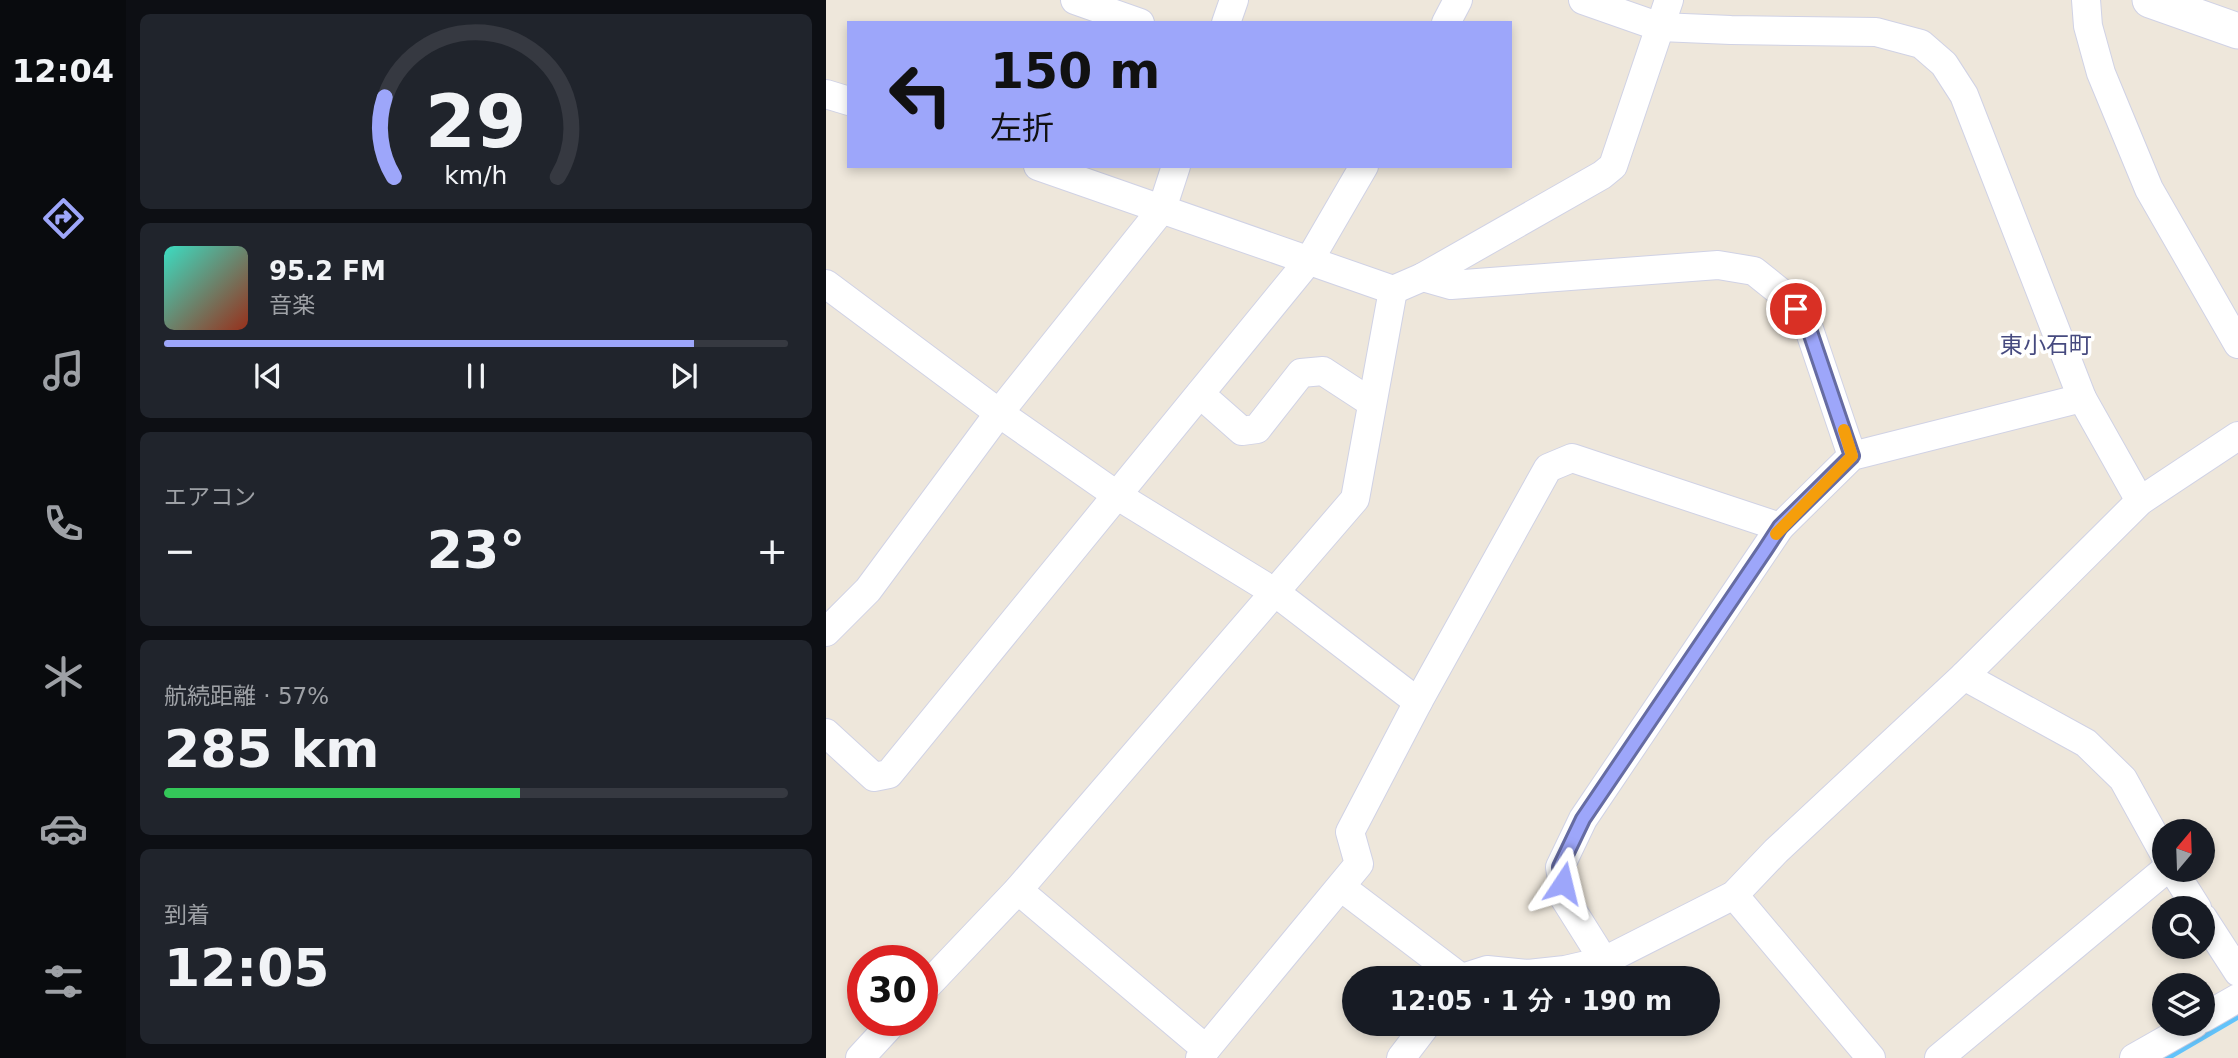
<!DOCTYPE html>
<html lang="ja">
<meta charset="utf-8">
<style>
:root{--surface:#171b24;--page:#20242c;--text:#f1f3f6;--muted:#9ea1a6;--line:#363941;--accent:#9da6fa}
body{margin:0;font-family:"DejaVu Sans","Noto Sans JP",sans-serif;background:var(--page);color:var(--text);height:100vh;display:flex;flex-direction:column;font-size:26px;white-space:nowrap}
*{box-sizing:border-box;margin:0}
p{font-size:23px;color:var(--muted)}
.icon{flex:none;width:38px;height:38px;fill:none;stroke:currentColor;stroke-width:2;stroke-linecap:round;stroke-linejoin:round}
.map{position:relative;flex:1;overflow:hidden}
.sheet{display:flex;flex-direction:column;gap:14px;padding:14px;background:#0d0f14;width:700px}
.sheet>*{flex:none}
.top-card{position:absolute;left:21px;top:21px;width:665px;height:147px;border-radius:0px;box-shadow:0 4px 10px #0003;background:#9da6fa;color:#111;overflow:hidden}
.needle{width:46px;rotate:19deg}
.controls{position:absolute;left:1326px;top:819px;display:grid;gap:14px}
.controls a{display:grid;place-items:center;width:63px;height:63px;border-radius:50%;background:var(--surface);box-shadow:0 4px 10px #0003;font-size:35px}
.speed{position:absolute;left:21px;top:945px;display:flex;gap:14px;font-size:35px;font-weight:700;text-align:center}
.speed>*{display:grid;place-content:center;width:91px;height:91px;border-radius:50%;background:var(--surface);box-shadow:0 4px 10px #0003;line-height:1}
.speed .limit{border:10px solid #d22;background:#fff;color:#111}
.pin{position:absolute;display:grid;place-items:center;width:60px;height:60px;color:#fff;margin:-30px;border:4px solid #fff;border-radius:50%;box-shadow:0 2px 7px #0007}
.me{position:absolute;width:77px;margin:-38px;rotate:10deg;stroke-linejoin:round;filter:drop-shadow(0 0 5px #0008)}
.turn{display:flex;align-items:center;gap:24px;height:147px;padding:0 28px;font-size:32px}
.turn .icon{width:91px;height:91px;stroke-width:2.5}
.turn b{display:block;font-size:49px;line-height:60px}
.big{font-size:52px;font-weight:600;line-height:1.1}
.sheet .card{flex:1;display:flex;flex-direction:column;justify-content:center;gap:10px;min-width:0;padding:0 24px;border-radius:10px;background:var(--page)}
.sheet .dial{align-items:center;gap:0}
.dial svg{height:182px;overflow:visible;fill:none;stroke:var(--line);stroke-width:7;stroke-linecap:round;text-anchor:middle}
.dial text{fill:var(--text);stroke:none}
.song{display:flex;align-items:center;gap:21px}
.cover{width:84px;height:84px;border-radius:10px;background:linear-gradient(135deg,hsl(170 70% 55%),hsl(10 70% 35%))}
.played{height:7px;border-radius:4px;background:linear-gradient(90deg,var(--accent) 85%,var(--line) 85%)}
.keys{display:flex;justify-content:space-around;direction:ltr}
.heat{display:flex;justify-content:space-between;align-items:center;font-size:38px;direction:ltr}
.charge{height:10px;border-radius:5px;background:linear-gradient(90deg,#34c759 57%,var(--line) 0)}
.trip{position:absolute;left:516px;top:966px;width:378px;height:70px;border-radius:35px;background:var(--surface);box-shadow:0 4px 10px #0003;font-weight:600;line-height:70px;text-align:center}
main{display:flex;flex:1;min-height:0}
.menu{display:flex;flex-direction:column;width:126px;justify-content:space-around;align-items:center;background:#090b0e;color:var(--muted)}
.menu .icon{width:49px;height:49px}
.menu .current{color:var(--accent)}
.menu b{font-size:32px;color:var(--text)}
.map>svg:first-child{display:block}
</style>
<main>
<nav class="menu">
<b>12:04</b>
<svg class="icon current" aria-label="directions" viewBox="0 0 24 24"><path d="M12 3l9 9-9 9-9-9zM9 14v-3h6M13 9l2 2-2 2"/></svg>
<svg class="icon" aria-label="music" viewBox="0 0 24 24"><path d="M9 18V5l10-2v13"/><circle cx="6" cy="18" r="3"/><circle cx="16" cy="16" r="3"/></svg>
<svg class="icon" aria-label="phone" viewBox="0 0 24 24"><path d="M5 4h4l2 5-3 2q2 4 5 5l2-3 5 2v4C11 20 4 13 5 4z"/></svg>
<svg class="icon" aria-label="climate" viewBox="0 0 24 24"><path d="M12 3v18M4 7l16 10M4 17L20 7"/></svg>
<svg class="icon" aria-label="car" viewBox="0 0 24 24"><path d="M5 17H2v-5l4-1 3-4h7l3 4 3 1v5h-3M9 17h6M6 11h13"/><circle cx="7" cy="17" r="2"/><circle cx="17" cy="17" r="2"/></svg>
<svg class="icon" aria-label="filters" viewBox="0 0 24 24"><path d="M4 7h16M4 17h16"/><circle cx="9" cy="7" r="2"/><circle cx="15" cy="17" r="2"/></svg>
</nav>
<section class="sheet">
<div class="card dial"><svg viewBox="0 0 100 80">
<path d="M14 69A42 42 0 1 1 86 69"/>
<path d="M14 69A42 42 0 0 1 10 34" stroke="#9da6fa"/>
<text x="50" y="56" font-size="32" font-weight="700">29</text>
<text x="50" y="72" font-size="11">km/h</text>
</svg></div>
<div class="card">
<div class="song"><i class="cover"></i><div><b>95.2 FM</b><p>音楽</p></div></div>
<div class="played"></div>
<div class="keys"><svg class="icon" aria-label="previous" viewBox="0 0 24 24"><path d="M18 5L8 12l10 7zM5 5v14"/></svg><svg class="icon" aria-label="pause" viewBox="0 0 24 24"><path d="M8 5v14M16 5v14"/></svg><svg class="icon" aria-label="next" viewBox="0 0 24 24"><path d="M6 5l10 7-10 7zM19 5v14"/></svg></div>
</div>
<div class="card"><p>エアコン</p>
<div class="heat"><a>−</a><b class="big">23°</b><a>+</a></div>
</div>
<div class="card"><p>航続距離 · 57%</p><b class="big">285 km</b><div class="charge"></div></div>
<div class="card"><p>到着</p><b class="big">12:05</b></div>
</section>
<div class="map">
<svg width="1412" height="1058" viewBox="0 0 1412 1058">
<rect width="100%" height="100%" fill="#eee7db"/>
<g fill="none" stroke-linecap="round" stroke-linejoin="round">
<polyline stroke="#63c3fa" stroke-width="7" points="1340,1058 1412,1016"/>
<g stroke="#d0d2e5" stroke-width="30">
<g id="minor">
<polyline points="249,0 314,23"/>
<polyline points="757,0 834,27 905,30 1050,32 1095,44 1118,64 1138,95 1256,398 1314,501"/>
<polyline points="1260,0 1262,26 1275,73 1323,189 1412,344"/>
<polyline points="400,23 408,0"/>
<polyline points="620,23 632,0"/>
<polyline points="0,94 23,101"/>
<polyline points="212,166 567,290 597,277 776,175 787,166 843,0"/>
<polyline points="597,277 625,285 892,265 928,271 958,295 981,323 1026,456"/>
<polyline points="0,284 173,413 292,496 450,593 592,702"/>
<polyline points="374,394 416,431 431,429 475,373 497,371 546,403"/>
<polyline points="0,632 42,590 173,413 336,209 350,166"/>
<polyline points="1138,676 1260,743 1297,779 1339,855"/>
<polyline points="0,733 48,777 63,774 484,259 538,166"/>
<polyline points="1347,870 1371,908"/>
<polyline points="515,887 635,978"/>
<polyline points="192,890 380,1049"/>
<polyline points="908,895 1045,1058"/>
<polyline points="1377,918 1412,972"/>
<polyline points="778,961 739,899 734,867 757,819 954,527 1026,456 1256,398"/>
<polyline points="636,978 661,970 702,974 739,970 778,961 908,895 950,851 1138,676 1314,501 1412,436"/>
<polyline points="96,991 192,890 529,499 567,290"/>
<polyline points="1377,1018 1412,998"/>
<polyline points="34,1058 69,1020"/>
<polyline points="374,1058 380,1049 533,864 524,832 592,702 722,468 746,458 954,527"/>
<polyline points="575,1058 601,1024"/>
<polyline points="1113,1058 1339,870"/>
<polyline points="1308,1058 1368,1024"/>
</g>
</g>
<g stroke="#d0d2e5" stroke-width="37">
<polyline id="tertiary" points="1324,0 1412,31"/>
</g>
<use href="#minor" stroke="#fff" stroke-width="28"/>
<use href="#tertiary" stroke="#fff" stroke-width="35"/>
</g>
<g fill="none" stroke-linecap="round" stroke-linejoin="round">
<g stroke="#666ca2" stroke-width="18">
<polyline id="route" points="737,883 734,867 757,819 939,550 954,527 1026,456 981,323 970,309"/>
</g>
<use href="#route" stroke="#9da6fa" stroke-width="12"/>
<polyline stroke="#f59e0b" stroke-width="12" points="950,534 1026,456 1018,430"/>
</g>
<g text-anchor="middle" stroke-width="7" stroke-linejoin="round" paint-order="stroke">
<g font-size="23" fill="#464a7f" stroke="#fff">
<text x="1220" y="353">東小石町</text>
</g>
</g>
</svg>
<div class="controls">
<a><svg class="needle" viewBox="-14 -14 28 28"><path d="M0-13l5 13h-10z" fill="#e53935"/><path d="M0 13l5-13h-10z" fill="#9ea1a6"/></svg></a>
<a><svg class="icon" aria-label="search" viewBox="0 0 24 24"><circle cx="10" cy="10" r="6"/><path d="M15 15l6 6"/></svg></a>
<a><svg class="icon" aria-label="layers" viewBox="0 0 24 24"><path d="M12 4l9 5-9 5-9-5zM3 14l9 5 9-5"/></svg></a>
</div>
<div class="speed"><div class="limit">30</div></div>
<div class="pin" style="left:970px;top:309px;background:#d93025"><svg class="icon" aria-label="arrive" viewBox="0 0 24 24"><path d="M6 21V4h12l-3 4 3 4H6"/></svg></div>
<svg class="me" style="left:737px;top:883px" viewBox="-20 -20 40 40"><path d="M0-17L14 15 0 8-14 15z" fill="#9da6fa" stroke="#fff" stroke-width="4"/></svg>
<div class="trip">12:05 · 1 分 · 190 m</div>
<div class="top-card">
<div class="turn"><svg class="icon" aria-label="left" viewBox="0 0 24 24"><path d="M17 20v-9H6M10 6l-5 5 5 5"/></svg><div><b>150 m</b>左折</div></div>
</div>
</div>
</main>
